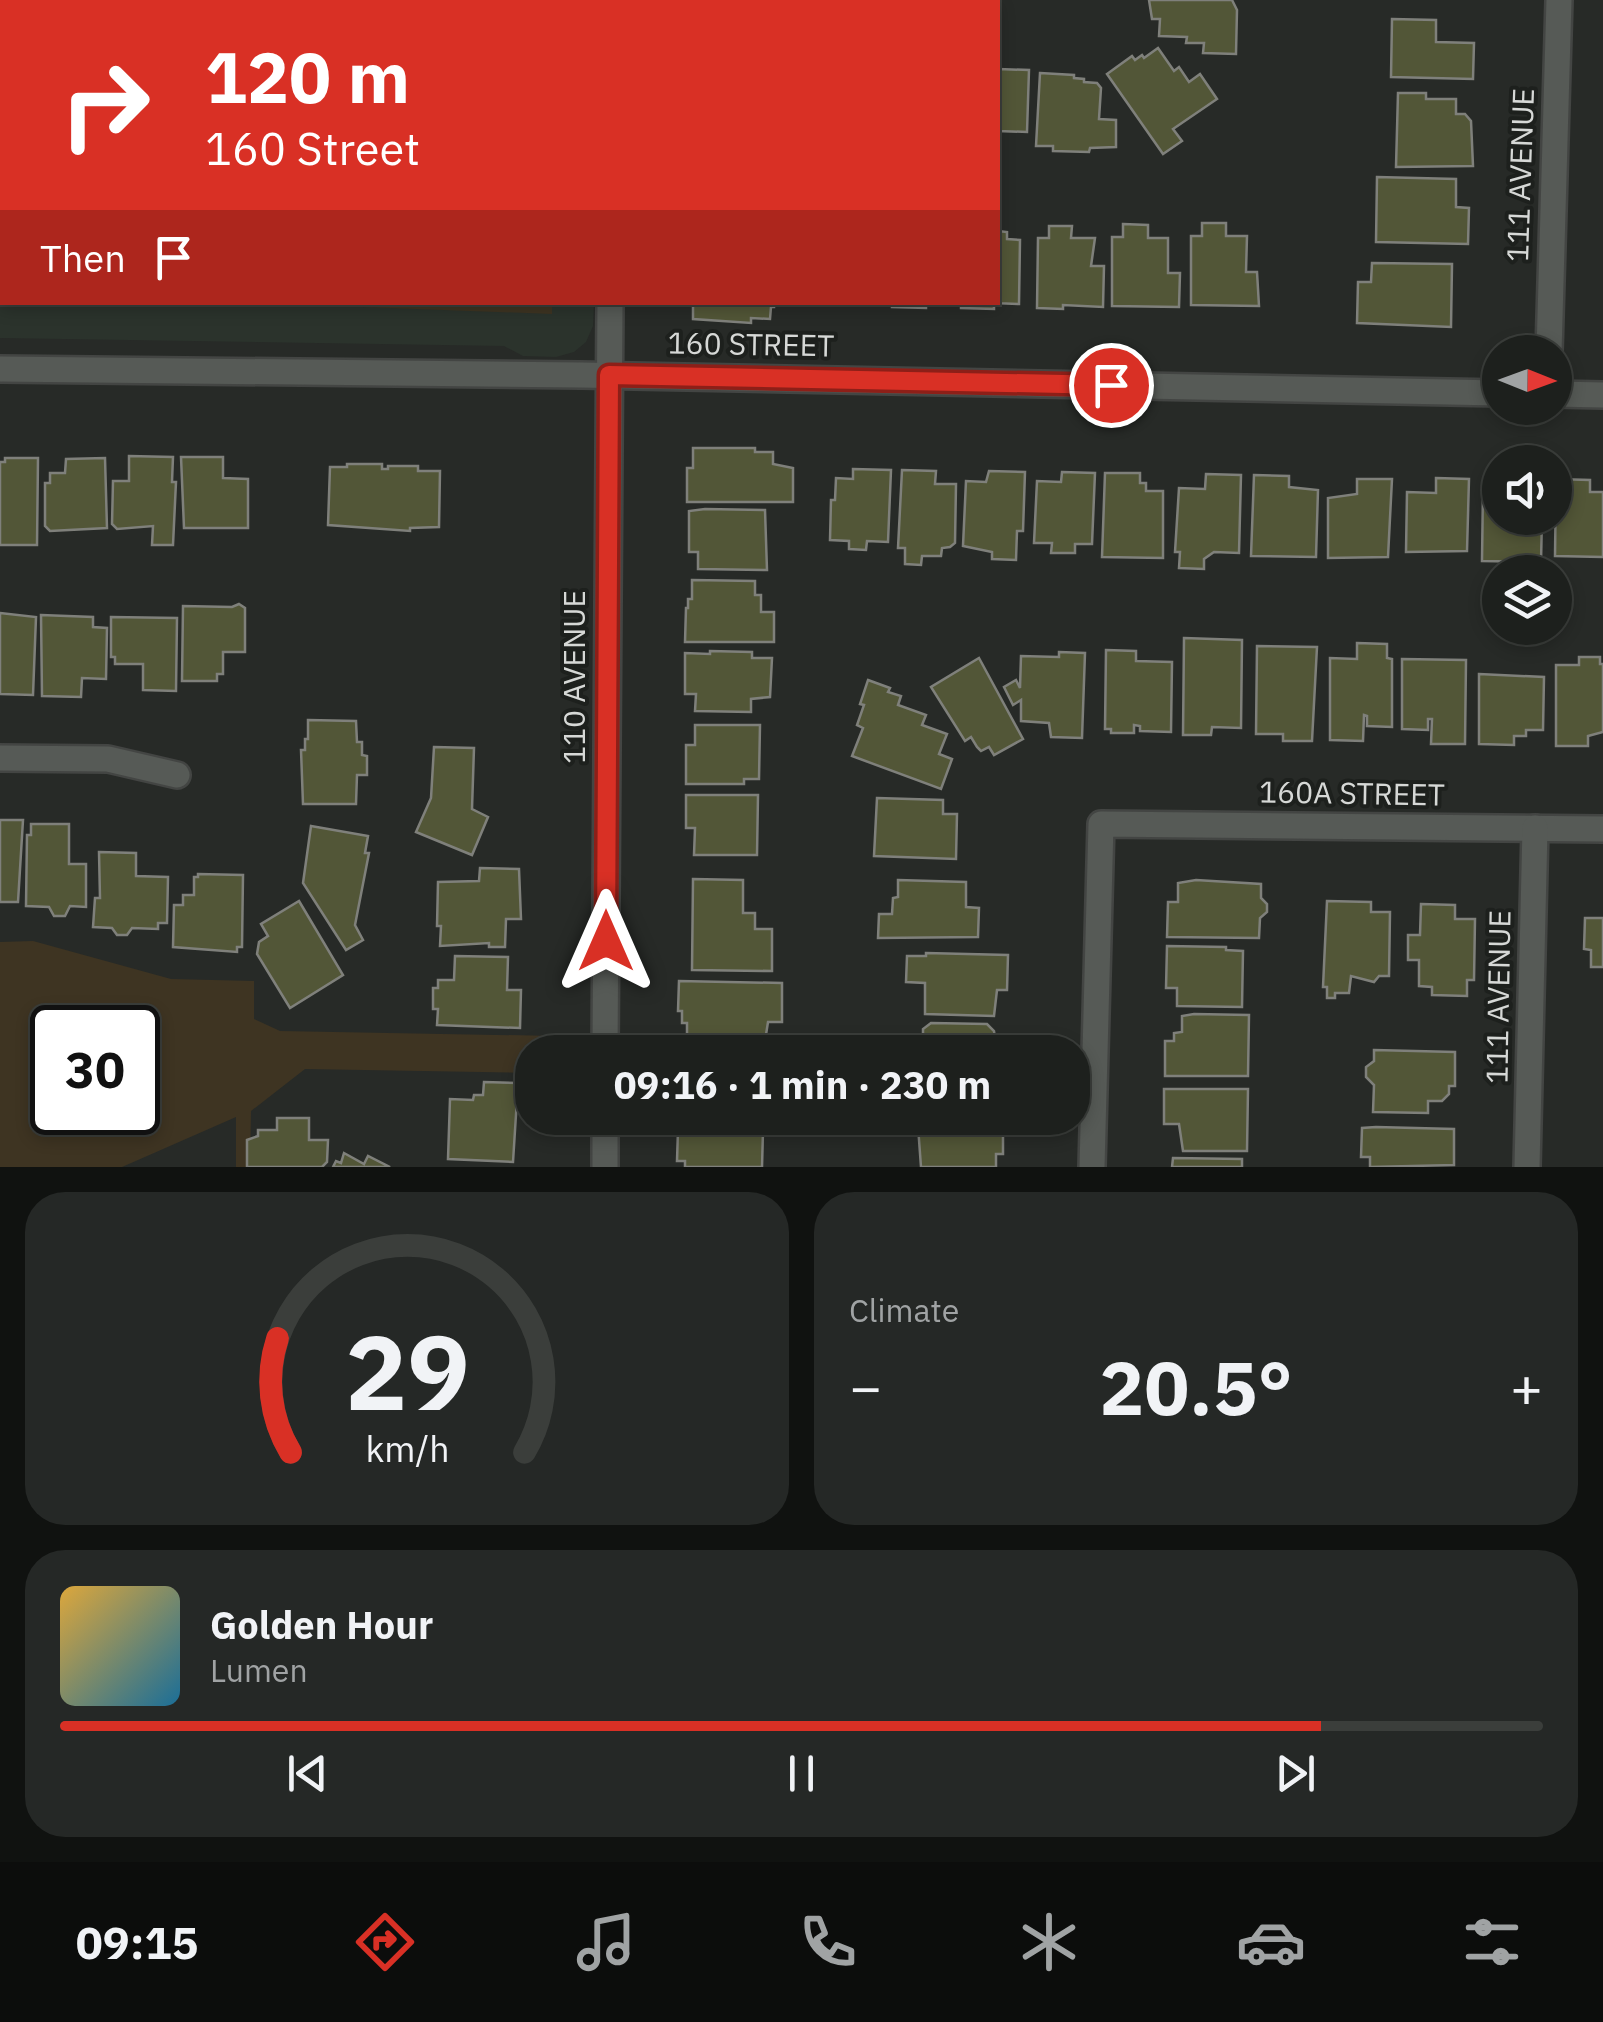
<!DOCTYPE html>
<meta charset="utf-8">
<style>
:root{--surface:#1d201d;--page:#252826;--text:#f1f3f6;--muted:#a0a3a4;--line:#3b3e3b;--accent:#d93025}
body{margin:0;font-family:"IBM Plex Sans",sans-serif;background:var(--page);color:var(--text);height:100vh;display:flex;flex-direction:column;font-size:38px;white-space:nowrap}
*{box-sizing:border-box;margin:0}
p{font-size:32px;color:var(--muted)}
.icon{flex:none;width:55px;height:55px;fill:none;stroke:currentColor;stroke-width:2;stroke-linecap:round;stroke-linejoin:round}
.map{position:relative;height:1167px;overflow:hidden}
.sheet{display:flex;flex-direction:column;gap:25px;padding:25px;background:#101210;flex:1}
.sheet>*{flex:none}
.banner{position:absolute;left:0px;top:0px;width:1000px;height:305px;box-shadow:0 5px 15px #0003,0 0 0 2px var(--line);background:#d93025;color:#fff;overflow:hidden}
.needle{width:65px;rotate:91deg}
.controls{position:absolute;left:1482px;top:335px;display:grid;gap:20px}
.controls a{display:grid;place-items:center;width:90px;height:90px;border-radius:50%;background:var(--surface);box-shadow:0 5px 15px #0003,0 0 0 2px var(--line);font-size:50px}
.speed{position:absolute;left:30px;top:1005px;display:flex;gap:20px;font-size:50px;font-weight:700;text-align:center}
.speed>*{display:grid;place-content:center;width:130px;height:130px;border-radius:50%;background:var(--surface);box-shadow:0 5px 15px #0003,0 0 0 2px var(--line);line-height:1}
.speed .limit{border:5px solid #111;border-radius:15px;background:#fff;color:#111}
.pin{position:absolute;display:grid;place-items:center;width:85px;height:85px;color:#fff;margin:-42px;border:5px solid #fff;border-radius:50%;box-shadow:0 2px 10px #0007}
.me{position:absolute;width:110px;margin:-55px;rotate:0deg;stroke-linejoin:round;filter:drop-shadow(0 0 8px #0008)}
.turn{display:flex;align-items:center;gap:35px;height:210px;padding:0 40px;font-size:45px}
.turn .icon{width:130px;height:130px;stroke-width:2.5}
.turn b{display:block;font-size:70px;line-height:85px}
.then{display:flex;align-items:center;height:95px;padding:0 40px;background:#0003;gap:20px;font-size:38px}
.big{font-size:75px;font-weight:800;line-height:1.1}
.sheet .card{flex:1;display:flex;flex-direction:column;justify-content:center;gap:15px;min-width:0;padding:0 35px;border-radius:40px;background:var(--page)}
.sheet .dial{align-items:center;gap:0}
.dial svg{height:260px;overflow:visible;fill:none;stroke:var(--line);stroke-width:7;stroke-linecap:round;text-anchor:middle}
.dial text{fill:var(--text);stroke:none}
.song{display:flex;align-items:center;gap:30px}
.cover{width:120px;height:120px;border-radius:15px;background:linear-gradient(135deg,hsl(40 70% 55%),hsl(200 70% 35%))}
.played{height:10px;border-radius:5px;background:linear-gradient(90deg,var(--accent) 85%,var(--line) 85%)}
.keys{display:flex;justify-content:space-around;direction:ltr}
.heat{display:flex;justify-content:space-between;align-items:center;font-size:55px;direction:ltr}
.sheet .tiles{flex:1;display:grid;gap:25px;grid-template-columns:1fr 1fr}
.card:last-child{grid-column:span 2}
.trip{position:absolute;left:515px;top:1035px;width:575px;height:100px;border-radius:40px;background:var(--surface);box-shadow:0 5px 15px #0003,0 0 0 2px var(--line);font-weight:800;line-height:100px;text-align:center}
.tab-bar{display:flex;height:160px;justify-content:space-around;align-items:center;background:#0c0d0c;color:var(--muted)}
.tab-bar .icon{width:70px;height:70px}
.tab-bar .selected{color:var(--accent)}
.tab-bar b{font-size:45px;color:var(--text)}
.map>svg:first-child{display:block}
</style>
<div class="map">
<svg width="1603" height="1167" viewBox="0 0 1603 1167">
<rect width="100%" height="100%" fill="#272a27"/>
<polygon fill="#2b332c" points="0,0 593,0 2,2 2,302 594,303 593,326 586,342 574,352 556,357 523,356 504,346 0,338"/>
<g fill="#3e3422" fill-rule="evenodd">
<polygon points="333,303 552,302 552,314 336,306"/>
<path d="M33 941 171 979 254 981V1019L280 1031 557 1036V1052H532V1073L305 1069 251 1111 250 1167H236V1117L122 1167H0V942ZM52 1028H138V1112H52Z"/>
</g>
<g fill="#525637" stroke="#7f807b" stroke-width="2.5">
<polygon points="121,0 258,0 121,2"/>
<polygon points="692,0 766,0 766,2"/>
<polygon points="1149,0 1232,0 1237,10 1236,54 1203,53 1204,43 1186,43 1187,37 1159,36 1160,19 1152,19"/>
<polygon points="1392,19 1436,20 1436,42 1474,43 1473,79 1391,77"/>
<rect x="0" y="47" width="2" height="164"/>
<polygon points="1158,48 1174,71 1179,67 1189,82 1200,74 1217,99 1173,129 1182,141 1163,154 1107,74 1132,56 1135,60 1142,55 1144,58"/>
<polygon points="998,69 1029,70 1027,132 998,131"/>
<polygon points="1040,73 1074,75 1074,78 1084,79 1084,82 1097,83 1101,88 1099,119 1116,120 1116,147 1090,148 1089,152 1053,151 1053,146 1036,146"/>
<polygon points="1398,93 1426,93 1426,99 1456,99 1456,114 1465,114 1471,121 1473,166 1396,167"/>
<polygon points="1377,177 1456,179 1456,207 1469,208 1468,244 1376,242"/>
<polygon points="1202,223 1226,223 1226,236 1247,236 1246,272 1257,272 1259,306 1191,305 1191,236 1202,236"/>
<polygon points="1123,224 1148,225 1148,238 1168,238 1168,273 1180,273 1179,307 1112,306 1112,237 1123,237"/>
<polygon points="1049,226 1072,226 1071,238 1095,238 1091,266 1104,266 1103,307 1063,305 1063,309 1037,308 1038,238 1049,238"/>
<polygon points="998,231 1007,232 1007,239 1020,240 1019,304 994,303 994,309 961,308 961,302 998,302"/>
<polygon points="1372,263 1452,264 1451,327 1357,323 1358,282 1371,282"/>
<polygon points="685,302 774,302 774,307 771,307 770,319 751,318 751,323 693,319 693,303"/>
<polygon points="892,302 926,302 926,308 892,307"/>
<polygon points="693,448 755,448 755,452 773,452 773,464 793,468 793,502 687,502 687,468 693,468"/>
<polygon points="129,456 173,457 172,482 176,482 173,545 152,545 153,526 117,529 112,524 113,481 129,481"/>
<polygon points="181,457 223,457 223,478 248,479 248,528 184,528"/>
<polygon points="5,458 38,458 37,545 0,545 0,462 5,462"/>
<polygon points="105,458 107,528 50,531 45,526 45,483 50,483 50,473 65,473 66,459"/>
<polygon points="347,464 382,464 382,469 388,469 388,466 418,466 418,471 440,471 439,527 410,528 410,531 328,525 330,467 347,467"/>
<polygon points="853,469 891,470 888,542 867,541 866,550 849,549 849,541 830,540 831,500 835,500 836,478 853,479"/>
<polygon points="902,470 936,471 935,484 956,484 955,543 950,547 942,548 941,556 922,556 921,565 905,564 905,548 898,548"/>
<polygon points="989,471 1025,472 1023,531 1017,531 1016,560 992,559 992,552 963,546 966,481 986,482"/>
<polygon points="1062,472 1095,473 1092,544 1075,544 1075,553 1051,553 1052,543 1034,543 1037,481 1061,482"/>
<polygon points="1105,473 1140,473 1140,483 1146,483 1146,491 1163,491 1163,558 1102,557"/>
<polygon points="1206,474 1241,475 1239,553 1214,552 1204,559 1204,569 1179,568 1180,552 1175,552 1179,488 1205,489"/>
<polygon points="1254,475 1289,476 1289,487 1318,490 1316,557 1251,556"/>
<polygon points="1436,478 1469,479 1467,551 1406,552 1407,492 1436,493"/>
<polygon points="1357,479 1392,479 1388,557 1328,558 1328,498 1357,494"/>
<polygon points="1556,479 1590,480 1590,492 1603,492 1603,557 1555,556"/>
<polygon points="1483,489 1500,490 1500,518 1542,518 1541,562 1482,561"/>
<polygon points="705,509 765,510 767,570 698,569 698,552 689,552 689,511"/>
<polygon points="692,580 755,581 755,595 761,595 761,612 774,612 774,642 685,642 686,608 688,608 688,599 692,599"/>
<polygon points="239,604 245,608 245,652 223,652 223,674 217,674 217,681 182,681 183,606 232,607"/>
<polygon points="0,613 36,617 33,695 0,694"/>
<polygon points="41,615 93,617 93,627 107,628 106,679 82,678 81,697 42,696"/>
<polygon points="111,617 177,618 176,691 143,690 143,664 115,664 115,657 111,657"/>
<polygon points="1184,638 1242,640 1241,728 1212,727 1211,735 1183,735"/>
<polygon points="1357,643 1387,644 1387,658 1392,659 1392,727 1367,726 1367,716 1364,715 1363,741 1330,740 1330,658 1357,659"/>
<polygon points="1257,646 1317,647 1312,741 1283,741 1283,734 1256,734"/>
<polygon points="1106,650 1136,651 1136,661 1172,662 1171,732 1140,731 1140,726 1134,725 1134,733 1111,733 1111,729 1105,729"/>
<polygon points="710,651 752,652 752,658 772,658 770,697 751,699 751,712 695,711 696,694 685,694 685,653 710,654"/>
<polygon points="1059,652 1085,653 1082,738 1051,737 1049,723 1021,721 1021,700 1013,705 1004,687 1016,680 1020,688 1021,656 1059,657"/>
<polygon points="1579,657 1600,657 1600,664 1603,664 1603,732 1588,736 1588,746 1556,746 1556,665 1579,665"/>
<polygon points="979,658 1023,739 994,755 989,747 981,751 977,747 971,737 965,741 931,687"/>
<polygon points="1402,659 1466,660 1465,744 1431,744 1432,719 1428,719 1428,730 1402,729"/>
<polygon points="1479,674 1544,677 1543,730 1526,730 1526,736 1514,736 1514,745 1479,744"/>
<polygon points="868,680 890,688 888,692 901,696 898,705 926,715 922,725 947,734 939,754 952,759 941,789 852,756 863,728 857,725 864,705 860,704"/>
<polygon points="308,720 356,721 357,742 362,742 362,755 367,756 367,775 357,775 356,804 303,804 301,750 305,750 305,739 308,739"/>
<polygon points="695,725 760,725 759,779 744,779 744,784 686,784 686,745 695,745"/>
<polygon points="434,747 474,748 472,809 488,817 472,855 416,832 431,798"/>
<polygon points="686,795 758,795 757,855 694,855 695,828 686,828"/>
<polygon points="877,798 943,800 943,814 957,814 956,859 874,856"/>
<polygon points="0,820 23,820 18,902 0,902"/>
<polygon points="31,824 69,824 69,864 86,864 86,907 70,906 65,916 54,916 49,907 26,906 27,835 31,835"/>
<polygon points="311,826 368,836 365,853 369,853 355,925 363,940 346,950 303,883"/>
<polygon points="99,852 136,853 136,876 168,877 167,923 158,923 158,929 132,928 127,935 117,935 112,928 93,927 95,898 100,898"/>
<polygon points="480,868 519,869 521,919 506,919 505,947 489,947 489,943 440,946 441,926 437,926 438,882 479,881"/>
<polygon points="198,874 243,875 242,947 237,947 237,952 173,947 174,905 183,905 183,895 194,895 194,877 198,877"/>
<polygon points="693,879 743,880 743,913 755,913 755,929 772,929 772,971 692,970"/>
<polygon points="898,880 966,882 966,907 979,908 978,937 878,938 879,914 892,914 893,898 898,897"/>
<polygon points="1196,880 1261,884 1261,898 1267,904 1267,912 1260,918 1259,938 1167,937 1168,902 1178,902 1178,883"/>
<polygon points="299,901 343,975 290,1008 257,954 259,942 268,936 261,924"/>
<polygon points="1327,901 1371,902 1371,912 1390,912 1389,976 1379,976 1374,982 1351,976 1349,993 1335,993 1335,998 1327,998 1327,987 1323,987"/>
<polygon points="1421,904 1455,905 1455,919 1475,919 1474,980 1467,980 1467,996 1432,995 1432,987 1419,986 1419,960 1408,960 1408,935 1420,935"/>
<polygon points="1585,918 1603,918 1603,967 1591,967 1591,950 1584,949"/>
<polygon points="1167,946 1226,947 1226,950 1243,951 1242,1007 1177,1006 1177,988 1166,988"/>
<polygon points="926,953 1008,955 1007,990 997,990 994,1016 925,1014 925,983 906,982 907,956 926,956"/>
<polygon points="455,956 508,957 507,990 521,990 520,1028 437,1025 438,1009 433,1009 433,988 438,988 438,980 454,980"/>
<polygon points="679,981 782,983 782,1022 768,1022 765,1041 687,1040 687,1023 682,1023 682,1011 678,1011"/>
<polygon points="1194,1014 1249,1015 1248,1076 1165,1076 1165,1041 1174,1041 1174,1033 1182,1032 1182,1016"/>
<polygon points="931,1023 987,1024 994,1031 997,1052 905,1052 906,1038 923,1038 923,1029"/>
<polygon points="1374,1050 1455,1052 1455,1086 1449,1086 1449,1094 1442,1101 1428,1101 1428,1113 1373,1112 1374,1085 1366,1077 1366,1067 1374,1061"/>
<polygon points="484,1082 518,1083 513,1162 448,1159 450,1099 473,1100 474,1095 483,1095"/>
<polygon points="1164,1089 1248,1089 1247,1151 1183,1151 1179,1124 1164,1124"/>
<polygon points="277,1118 309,1118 309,1140 328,1140 327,1162 322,1167 247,1167 247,1140 258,1136 258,1130 277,1130"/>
<polygon points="922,1118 1003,1120 1003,1154 996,1154 996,1167 921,1167 918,1126 922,1126"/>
<polygon points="1376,1127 1454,1129 1454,1165 1370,1167 1370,1157 1361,1157 1362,1128"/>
<polygon points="678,1130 763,1131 762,1167 685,1167 685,1161 677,1161"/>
<polygon points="344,1153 364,1164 368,1156 390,1167 333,1167 336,1161 341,1163"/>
<polygon points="1173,1158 1242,1159 1242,1167 1172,1167"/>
</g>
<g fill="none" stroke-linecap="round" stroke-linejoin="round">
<g stroke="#434543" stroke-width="30">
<g id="minor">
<polyline points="619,2 619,0"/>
<polyline points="1549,352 1559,0"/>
<polyline points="0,758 108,759 177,775"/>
<polyline points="605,1052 610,302"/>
<polyline points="605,1167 605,1118"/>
<polyline points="1092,1167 1101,824 1603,829"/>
<polyline points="1527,1167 1535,828"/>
</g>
</g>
<g stroke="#434543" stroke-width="30">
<g id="tertiary">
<polyline points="0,369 581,375 1500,393"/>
<polyline points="1555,394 1603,395"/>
</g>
</g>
<use href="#minor" stroke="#565a56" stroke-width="25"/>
<use href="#tertiary" stroke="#565a56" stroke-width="25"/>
</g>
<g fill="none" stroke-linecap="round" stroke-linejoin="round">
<g stroke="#8d1f18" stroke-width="25">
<polyline id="route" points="606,941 609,375 1111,385"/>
</g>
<use href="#route" stroke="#d93025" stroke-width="18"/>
</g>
<g text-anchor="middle" stroke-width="8" stroke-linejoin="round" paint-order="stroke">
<g font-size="30" fill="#d6d8d6" stroke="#1d201d">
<text transform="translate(1521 175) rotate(-88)" y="10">111 AVENUE</text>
<text transform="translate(751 345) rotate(1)" y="10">160 STREET</text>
<text transform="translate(575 677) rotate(-90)" y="10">110 AVENUE</text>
<text transform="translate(1352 794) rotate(1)" y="10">160A STREET</text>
<text transform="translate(1499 997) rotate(-89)" y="10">111 AVENUE</text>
</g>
</g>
</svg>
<div class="controls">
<a><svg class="needle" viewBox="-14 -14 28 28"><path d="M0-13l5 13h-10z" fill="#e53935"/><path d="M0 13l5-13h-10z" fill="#a0a3a4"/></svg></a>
<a><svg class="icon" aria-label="sound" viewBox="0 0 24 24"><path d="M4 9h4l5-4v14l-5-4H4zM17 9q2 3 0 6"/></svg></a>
<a><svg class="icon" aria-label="layers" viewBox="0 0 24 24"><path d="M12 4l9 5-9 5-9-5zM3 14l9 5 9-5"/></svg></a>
</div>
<div class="speed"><div class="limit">30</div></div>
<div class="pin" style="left:1111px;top:385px;background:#d93025"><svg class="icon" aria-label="arrive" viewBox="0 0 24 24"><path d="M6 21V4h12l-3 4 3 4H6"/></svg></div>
<svg class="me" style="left:606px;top:941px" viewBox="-20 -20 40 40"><path d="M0-17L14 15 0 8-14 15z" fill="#d93025" stroke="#fff" stroke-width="4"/></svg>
<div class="trip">09:16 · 1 min · 230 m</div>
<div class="banner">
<div class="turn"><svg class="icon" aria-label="right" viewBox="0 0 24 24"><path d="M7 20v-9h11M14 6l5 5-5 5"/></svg><div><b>120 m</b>160 Street</div></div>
<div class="then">Then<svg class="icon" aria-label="arrive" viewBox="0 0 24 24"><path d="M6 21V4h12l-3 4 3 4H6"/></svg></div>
</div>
</div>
<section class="sheet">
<div class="tiles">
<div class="card dial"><svg viewBox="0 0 100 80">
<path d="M14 69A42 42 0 1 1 86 69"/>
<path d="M14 69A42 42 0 0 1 10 34" stroke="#d93025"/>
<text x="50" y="56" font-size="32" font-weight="700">29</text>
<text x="50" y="72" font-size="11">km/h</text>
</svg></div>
<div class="card"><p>Climate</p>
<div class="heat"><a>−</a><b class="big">20.5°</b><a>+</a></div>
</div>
<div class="card">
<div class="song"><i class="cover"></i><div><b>Golden Hour</b><p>Lumen</p></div></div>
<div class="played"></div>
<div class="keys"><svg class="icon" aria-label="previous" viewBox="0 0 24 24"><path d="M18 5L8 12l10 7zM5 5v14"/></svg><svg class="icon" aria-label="pause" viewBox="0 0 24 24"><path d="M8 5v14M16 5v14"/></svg><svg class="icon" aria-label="next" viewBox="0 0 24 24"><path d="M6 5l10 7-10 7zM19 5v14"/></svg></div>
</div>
</div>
</section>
<nav class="tab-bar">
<b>09:15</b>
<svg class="icon selected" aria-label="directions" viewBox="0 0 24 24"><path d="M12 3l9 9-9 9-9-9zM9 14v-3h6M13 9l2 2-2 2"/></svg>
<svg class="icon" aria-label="music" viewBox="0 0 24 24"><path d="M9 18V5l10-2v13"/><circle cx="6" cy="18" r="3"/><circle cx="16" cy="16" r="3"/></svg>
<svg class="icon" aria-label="phone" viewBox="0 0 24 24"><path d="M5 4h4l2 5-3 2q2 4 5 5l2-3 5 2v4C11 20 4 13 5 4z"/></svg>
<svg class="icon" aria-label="climate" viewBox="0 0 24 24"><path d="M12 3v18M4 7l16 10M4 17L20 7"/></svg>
<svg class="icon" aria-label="car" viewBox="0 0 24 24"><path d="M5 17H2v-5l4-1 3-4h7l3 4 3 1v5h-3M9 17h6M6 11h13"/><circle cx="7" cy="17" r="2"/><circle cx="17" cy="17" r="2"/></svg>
<svg class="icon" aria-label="filters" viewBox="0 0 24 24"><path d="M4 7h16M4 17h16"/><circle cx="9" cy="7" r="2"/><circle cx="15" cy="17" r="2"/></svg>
</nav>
